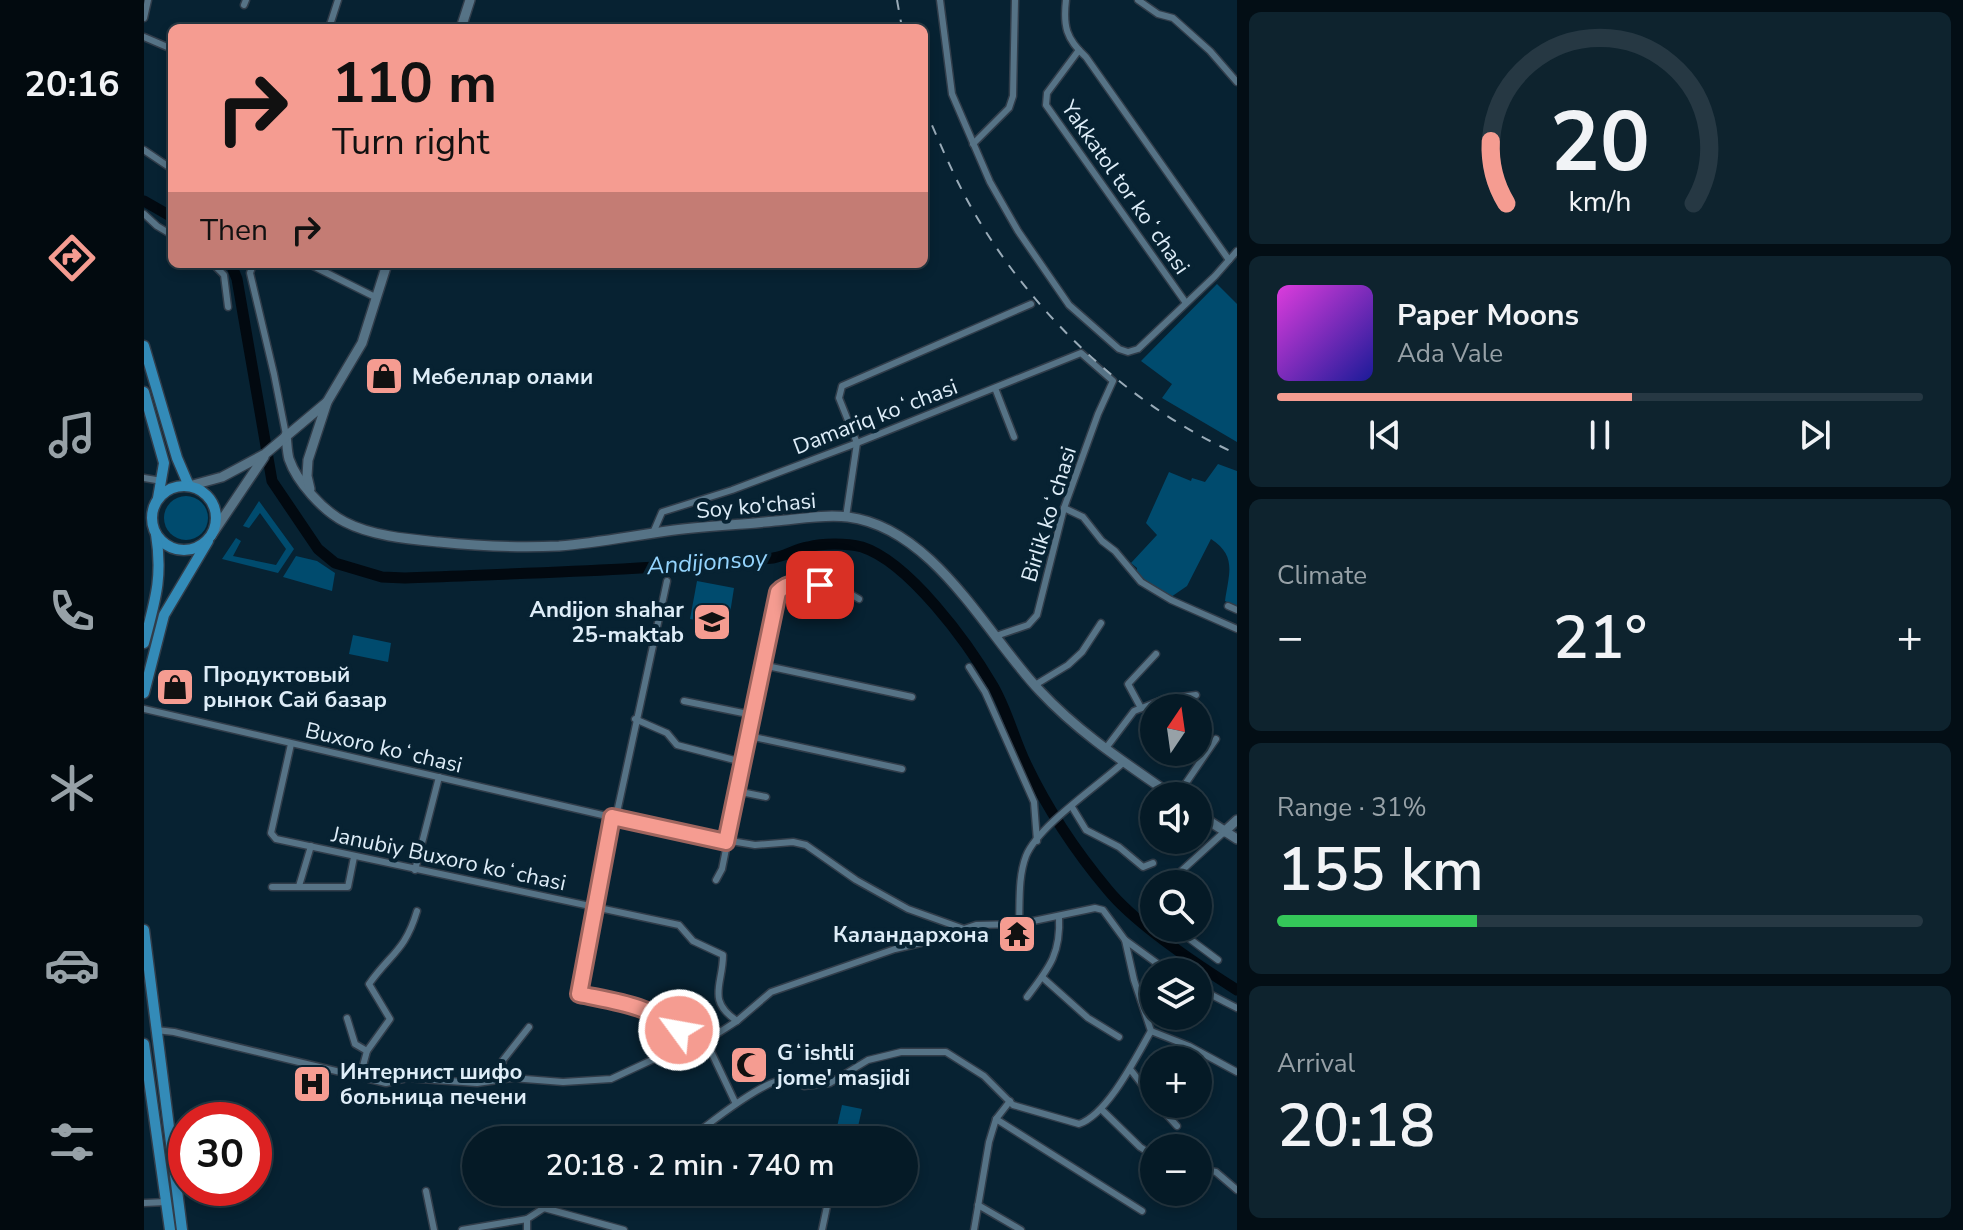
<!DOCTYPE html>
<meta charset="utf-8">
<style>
:root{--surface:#051a26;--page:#0e232e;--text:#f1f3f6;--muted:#97a1a7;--line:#263843;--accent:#f59c91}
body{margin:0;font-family:"Nunito Sans",sans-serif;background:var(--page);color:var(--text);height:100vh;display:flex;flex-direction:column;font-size:30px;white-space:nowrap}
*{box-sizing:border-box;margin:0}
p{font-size:26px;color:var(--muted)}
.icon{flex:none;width:44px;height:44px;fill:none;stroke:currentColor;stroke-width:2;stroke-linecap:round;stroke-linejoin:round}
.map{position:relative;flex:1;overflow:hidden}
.sheet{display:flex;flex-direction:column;gap:12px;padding:12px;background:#030e15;width:726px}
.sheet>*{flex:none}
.guide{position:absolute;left:24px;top:24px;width:760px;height:244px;border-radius:12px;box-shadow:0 4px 12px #0003,0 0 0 2px var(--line);background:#f59c91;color:#111;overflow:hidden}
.needle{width:52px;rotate:13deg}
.fabs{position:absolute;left:996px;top:694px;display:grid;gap:16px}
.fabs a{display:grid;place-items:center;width:72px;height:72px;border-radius:50%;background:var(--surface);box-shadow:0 4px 12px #0003,0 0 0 2px var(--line);font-size:40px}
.speed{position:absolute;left:24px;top:1102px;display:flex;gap:16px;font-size:40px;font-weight:700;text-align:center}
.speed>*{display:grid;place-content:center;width:104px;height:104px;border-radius:50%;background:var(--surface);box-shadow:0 4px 12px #0003,0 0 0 2px var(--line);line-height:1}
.speed .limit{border:12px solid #d22;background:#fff;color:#111}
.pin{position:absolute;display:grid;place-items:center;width:68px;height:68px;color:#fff;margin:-34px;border-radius:16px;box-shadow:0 4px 12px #0006}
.me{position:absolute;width:88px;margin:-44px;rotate:302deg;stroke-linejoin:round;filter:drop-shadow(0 0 6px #0008)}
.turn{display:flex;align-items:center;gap:28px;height:168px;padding:0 32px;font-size:36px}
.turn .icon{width:104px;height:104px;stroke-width:2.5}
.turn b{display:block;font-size:56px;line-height:68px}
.then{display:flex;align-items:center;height:76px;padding:0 32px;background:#0003;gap:16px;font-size:30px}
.big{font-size:60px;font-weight:600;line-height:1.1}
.sheet .tile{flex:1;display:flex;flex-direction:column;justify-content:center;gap:12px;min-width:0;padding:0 28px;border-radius:12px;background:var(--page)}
.sheet .dial{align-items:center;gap:0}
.dial svg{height:208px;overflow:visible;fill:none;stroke:var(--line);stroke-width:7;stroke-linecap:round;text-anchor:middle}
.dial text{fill:var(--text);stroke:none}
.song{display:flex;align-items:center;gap:24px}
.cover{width:96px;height:96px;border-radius:12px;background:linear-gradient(135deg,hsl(300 70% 55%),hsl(240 70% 35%))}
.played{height:8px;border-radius:4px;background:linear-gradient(90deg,var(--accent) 55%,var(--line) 55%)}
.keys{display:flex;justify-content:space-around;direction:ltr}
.heat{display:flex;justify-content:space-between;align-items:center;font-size:44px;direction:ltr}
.charge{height:12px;border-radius:6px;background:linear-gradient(90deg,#34c759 31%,var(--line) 0)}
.trip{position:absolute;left:318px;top:1126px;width:456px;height:80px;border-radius:40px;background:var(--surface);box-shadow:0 4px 12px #0003,0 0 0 2px var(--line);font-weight:600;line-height:80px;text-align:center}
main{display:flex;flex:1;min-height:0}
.menu{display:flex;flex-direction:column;width:144px;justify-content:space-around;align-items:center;background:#020a0f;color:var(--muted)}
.menu .icon{width:56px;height:56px}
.menu .current{color:var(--accent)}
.menu b{font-size:36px;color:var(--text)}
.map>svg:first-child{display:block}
</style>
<main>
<nav class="menu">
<b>20:16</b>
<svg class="icon current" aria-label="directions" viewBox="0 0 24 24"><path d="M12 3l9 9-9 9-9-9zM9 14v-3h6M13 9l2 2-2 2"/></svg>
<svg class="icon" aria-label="music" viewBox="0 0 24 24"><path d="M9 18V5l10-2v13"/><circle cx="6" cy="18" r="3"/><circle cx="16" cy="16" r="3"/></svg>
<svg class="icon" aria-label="phone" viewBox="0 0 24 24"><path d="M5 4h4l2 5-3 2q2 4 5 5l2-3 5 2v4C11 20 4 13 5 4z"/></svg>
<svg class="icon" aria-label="climate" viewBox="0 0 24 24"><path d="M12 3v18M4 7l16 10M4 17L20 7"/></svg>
<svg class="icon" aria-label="car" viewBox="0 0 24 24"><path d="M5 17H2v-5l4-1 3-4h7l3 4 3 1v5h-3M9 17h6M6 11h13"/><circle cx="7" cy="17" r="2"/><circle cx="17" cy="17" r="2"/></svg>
<svg class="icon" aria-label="filters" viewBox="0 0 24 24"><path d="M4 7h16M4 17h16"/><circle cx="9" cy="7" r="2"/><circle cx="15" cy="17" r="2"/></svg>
</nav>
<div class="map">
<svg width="1093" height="1230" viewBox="0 0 1093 1230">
<rect width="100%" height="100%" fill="#072232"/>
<g fill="#004b6e">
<polygon points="1073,284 1093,304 1093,442 1018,398 1028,384 997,361"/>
<path d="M1074 464 1093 471V607L1081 601C1085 573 1093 556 1067 539L1043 586 1027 597 993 576V568L987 563 1013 535 1002 523 1025 472 1047 481 1048 478 1061 482Z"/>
<circle cx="42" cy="518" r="22"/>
<polygon points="115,501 150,549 134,573 78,559 92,538 97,541 89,556 132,565 142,549 116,513 105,528 99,526"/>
<polygon points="152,556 173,561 191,573 188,591 139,577"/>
<polygon points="553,581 590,588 584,626 546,619"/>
<polygon points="209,635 247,643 244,662 205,654"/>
<polygon points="698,1105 718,1109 711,1140 690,1140"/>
</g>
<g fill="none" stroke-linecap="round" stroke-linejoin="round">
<g stroke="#020910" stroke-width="11">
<polyline points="0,201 28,217"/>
<path d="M87 264 93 279 128 481 174 549 191 563 238 577 261 578C384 573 507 570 629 558 642 556 651 549 664 547 679 543 702 543 718 547 765 562 824 643 849 686 863 710 870 739 882 764 903 808 933 853 964 890 992 924 1055 966 1093 990"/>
</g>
<g stroke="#313d4a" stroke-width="9">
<g id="street">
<polyline points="796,0 808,94 846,182 874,231 925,305 975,349 984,352 994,349 1071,276 1093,251"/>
<path d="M922 0C919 26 922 39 942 57L1085 260"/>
<polyline points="994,0 1014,14 1029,18 1066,51 1093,82"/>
<polyline points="100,5 102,0"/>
<polyline points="0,18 4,0"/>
<polyline points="185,28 194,0"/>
<polyline points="0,37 28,49"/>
<polyline points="935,50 903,93 902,105 1042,303"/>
<polyline points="829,144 865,108 869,96 871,0"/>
<polyline points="0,150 28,169"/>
<polyline points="0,214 13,226 28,235"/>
<polyline points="69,264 80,275 84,307"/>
<polyline points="109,264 106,273 130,374 142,435"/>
<polyline points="165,264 233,298"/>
<polyline points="851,388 870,437"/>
<polyline points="0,478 18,481"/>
<polyline points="920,508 939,517 958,541 971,551 997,582 1027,600 1093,629"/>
<polyline points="702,517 713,443 695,398 698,386 887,304"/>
<polyline points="509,533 518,512 588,490 713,443 937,353 969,381 954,414 920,508 893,615 884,625 852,636"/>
<polyline points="1084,606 1093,610"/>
<polyline points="618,665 768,697"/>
<polyline points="825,667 841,692 890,802 893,841"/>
<polyline points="891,685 924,665 938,652 957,623"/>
<polyline points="540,701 609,715"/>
<polyline points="997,708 984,684 1012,654"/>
<polyline points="0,709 532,832 611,845 649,842 662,845 712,880 764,909 820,929"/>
<polyline points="491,719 523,733 533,745 598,762"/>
<polyline points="605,736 758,769"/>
<path d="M147 744 127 833 132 839 535 925 549 941 579 955C579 985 562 1000 593 1021"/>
<polyline points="962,748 990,711 1021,699 1052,695"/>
<polyline points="592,791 622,797"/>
<polyline points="1033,796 1072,739"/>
<polyline points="928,807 942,830 975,847 999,867 1009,863"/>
<polyline points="468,817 435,994 512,1013 549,1041"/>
<polyline points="472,817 523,581"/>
<polyline points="271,870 295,777"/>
<path d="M572 880 578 869 634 592 639 586C661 578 695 586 715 599"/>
<polyline points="1023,884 1080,832"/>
<polyline points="155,886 167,846"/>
<polyline points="128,887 204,887 210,857"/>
<polyline points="1010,896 1007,904 1010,912"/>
<path d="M875 924C876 902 874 877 882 856 894 826 955 785 980 762"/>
<polyline points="1031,928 1074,960"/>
<polyline points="981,940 1025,972"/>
<polyline points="898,977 944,1018 975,1037"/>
<polyline points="1054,988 1093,1008"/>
<path d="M883 997C905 968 917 954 915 916"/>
<polyline points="203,1018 211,1044 223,1051"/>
<polyline points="12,1030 30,1032 242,1083 263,1078 333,1083 368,1078 419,1082 467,1079 549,1041 562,1041 593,1021 627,992 751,949 811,935 820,929 832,925 875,924 951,908 959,910 981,940 990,980 1007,1031"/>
<polyline points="1007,1031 1045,1046 1093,1072"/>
<polyline points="562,1041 591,1102"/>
<polyline points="986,1069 1010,1100"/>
<path d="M216 1077 223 1051 246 1019 225 984C247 953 261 951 273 911"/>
<polyline points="357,1079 359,1060 385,1027"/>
<polyline points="1013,1104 1033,1126"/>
<polyline points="957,1109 996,1147 1010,1156"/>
<polyline points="852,1119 998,1211"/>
<path d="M544 1140C562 1126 628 1072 649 1079 653 1080 656 1084 660 1086L686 1083 724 1060 757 1052H802L840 1076 869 1105 935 1124C964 1114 992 1057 1007 1031"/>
<polyline points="1054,1169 1072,1172 1093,1190"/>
<polyline points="282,1191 290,1230"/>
<polyline points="0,1203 22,1202"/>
<polyline points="834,1205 877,1230"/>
<polyline points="400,1208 480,1230"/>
<polyline points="318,1230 383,1219"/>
<polyline points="383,1230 383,1219 400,1208 417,1192"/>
<polyline points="678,1230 686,1192"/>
<polyline points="830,1230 845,1142 852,1119 866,1101"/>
</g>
</g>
<g stroke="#313d4a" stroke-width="12">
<g id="secondary">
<polyline points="317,28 326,0"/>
<path d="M142 435C143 443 143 452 145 459 153 482 179 511 201 522 228 536 264 539 295 542 334 546 375 548 415 546 452 543 487 536 523 531 559 526 595 525 631 521 655 519 680 514 704 517 790 528 842 634 896 691 935 733 983 764 1029 796"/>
<polyline points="45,486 78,477 121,454 183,402"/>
<polyline points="166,489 163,476 164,460 183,402 218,343 243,264"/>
<polyline points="67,536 120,457"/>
<polyline points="1054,814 1093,839"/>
<polyline points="1080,832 1093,820"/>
</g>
</g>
<g stroke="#313d4a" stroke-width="13">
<g id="primary">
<polyline points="0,346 33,458 45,486"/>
<polyline points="0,392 20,463 14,498"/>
<circle cx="40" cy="518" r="32"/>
<path d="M0 643C11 601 19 578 12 534"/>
<polyline points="0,693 20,615 64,541"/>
<polyline points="0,930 38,1230"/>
<polyline points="0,1044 26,1230"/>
</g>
</g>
<use href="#street" stroke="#567386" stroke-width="6"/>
<use href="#secondary" stroke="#567386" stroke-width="9"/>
<use href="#primary" stroke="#338bb8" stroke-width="10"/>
<g stroke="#99abb8" stroke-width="2" stroke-dasharray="10 10" stroke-linecap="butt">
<polyline points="753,0 758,28"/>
<path d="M780 107C795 141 809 175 827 207 886 311 983 405 1093 454"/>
</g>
</g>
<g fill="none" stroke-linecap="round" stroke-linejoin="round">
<g stroke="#9f655e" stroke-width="20">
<path id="route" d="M535 1030C504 1005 473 1002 435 994L468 817 582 842 634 592C645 580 661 583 676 585"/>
</g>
<use href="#route" stroke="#f59c91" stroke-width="14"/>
</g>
<defs>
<g id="shop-square" transform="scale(2)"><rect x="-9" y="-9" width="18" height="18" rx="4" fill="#f59c91" stroke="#072232"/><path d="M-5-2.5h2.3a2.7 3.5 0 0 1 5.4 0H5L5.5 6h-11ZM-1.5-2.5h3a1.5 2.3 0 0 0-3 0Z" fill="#111"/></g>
<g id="school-square" transform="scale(2)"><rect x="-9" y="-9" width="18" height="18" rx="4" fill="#f59c91" stroke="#072232"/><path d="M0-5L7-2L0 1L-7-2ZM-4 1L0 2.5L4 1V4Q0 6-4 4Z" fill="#111"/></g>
<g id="temple-square" transform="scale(2)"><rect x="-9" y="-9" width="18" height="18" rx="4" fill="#f59c91" stroke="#072232"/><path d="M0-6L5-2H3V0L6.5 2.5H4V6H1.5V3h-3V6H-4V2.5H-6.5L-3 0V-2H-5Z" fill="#111"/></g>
<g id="mosque-square" transform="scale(2)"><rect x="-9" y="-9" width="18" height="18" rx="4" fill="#f59c91" stroke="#072232"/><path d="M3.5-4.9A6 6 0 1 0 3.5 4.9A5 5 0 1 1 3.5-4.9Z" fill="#111"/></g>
<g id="hospital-square" transform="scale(2)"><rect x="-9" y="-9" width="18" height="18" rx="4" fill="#f59c91" stroke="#072232"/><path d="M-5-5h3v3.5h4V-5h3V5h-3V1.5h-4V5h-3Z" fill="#111"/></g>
</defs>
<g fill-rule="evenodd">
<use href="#shop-square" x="240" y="376"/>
<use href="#school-square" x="568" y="622"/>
<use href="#shop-square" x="31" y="687"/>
<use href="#temple-square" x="873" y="934"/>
<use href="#mosque-square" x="605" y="1065"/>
<use href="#hospital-square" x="168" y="1084"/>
</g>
<g text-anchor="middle" stroke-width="8" stroke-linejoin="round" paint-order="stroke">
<g font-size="22" fill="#deedf8" stroke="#072232">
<text transform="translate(982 187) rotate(55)" y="8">Yakkatol tor koʻchasi</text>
<text transform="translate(731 416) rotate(-21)" y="8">Damariq koʻchasi</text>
<text transform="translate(612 505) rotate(-5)" y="8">Soy ko'chasi</text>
<text transform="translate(904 514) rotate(-73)" y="8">Birlik koʻchasi</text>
<text transform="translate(240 747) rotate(13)" y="8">Buxoro koʻchasi</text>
<text transform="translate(305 858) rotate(12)" y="8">Janubiy Buxoro koʻchasi</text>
</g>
<g font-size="22" font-weight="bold" fill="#deedf8" stroke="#072232" text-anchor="start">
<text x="268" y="384">Мебеллар олами</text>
<text x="540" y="617" text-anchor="end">Andijon shahar<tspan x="540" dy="25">25-maktab</tspan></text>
<text x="59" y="682">Продуктовый<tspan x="59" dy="25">рынок Сай базар</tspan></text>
<text x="845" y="942" text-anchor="end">Каландархона</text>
<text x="633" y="1060">Gʻishtli<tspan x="633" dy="25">jome' masjidi</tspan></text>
<text x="196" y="1079">Интернист шифо<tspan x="196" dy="25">больница печени</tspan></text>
</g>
<g font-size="24" font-style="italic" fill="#94d4fd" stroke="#072232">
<text transform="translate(563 562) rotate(-4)" y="8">Andijonsoy</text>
</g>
</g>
</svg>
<div class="fabs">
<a><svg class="needle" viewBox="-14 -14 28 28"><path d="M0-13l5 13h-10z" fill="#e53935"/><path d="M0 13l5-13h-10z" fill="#97a1a7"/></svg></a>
<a><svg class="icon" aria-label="sound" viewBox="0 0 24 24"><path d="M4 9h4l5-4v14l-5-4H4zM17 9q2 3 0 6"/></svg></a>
<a><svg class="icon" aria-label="search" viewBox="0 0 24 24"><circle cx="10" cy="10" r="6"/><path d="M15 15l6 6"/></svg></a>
<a><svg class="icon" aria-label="layers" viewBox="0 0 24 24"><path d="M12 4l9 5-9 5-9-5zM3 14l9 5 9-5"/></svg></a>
<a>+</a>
<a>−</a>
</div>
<div class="speed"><div class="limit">30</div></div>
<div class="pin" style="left:676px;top:585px;background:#d93025"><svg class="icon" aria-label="arrive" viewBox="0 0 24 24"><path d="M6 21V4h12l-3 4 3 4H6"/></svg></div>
<svg class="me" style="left:535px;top:1030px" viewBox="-20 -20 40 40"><circle r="17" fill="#f59c91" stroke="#fff" stroke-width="3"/><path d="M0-11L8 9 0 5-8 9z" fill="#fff"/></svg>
<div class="trip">20:18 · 2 min · 740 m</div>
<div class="guide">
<div class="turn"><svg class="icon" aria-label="right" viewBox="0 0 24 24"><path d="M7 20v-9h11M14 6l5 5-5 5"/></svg><div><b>110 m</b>Turn right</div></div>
<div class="then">Then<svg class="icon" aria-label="right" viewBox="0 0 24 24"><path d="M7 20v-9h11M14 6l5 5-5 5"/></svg></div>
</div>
</div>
<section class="sheet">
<div class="tile dial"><svg viewBox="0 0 100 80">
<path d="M14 69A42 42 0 1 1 86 69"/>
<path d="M14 69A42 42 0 0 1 8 45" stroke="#f59c91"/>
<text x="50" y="56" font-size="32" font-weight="700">20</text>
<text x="50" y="72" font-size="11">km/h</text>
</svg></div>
<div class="tile">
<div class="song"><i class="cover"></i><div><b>Paper Moons</b><p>Ada Vale</p></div></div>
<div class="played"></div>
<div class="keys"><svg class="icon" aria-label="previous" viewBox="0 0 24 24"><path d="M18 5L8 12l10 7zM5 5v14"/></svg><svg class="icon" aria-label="pause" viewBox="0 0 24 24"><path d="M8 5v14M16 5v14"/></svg><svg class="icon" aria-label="next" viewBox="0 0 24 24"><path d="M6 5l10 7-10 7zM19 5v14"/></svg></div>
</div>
<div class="tile"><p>Climate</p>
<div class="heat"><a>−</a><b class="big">21°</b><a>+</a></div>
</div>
<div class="tile"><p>Range · 31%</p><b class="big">155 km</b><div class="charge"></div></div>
<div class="tile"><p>Arrival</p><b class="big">20:18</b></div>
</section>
</main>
